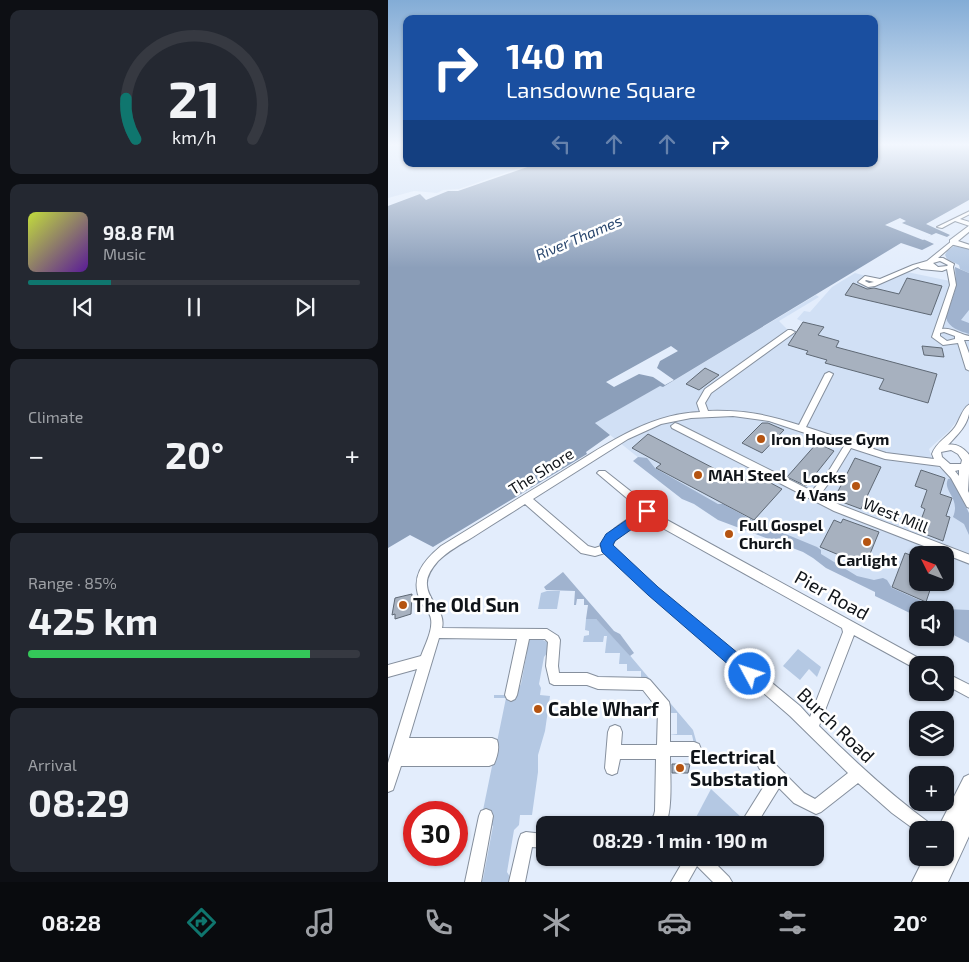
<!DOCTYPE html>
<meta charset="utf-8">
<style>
:root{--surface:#171b24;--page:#242831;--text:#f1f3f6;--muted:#9ea1a6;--line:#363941;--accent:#0f766e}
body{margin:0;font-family:"Exo 2",sans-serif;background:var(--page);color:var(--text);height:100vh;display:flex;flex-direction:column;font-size:19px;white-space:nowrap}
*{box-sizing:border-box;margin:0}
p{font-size:16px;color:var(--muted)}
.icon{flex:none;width:28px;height:28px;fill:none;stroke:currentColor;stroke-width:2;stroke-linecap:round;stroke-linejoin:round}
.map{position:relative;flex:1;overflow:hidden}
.drawer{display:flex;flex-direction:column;gap:10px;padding:10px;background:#0d0f14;width:388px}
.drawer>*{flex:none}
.banner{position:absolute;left:15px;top:15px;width:475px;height:152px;border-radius:10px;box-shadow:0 1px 4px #0004;background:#1a4fa0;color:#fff;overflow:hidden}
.needle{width:32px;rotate:312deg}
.tools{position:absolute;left:521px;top:546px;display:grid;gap:10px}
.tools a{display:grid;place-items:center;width:45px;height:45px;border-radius:10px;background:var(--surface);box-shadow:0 1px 4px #0004;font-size:25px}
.speed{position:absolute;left:15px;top:801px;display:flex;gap:10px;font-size:25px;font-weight:700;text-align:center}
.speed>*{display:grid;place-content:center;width:65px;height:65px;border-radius:50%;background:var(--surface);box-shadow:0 1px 4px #0004;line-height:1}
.speed .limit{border:8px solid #d22;background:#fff;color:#111}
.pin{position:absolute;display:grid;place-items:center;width:42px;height:42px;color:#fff;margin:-21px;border-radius:10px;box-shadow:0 2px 8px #0006}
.me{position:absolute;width:55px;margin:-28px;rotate:310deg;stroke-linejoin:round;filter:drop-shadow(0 0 4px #0008)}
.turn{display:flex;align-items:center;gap:18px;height:105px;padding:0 20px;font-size:22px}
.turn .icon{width:65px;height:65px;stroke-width:2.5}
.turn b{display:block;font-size:35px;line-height:42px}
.lanes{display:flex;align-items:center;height:48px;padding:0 20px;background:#0003;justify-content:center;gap:25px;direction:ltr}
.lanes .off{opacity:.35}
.big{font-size:38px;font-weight:700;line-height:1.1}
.drawer .widget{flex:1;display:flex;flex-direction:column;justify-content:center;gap:8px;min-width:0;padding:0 18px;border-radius:10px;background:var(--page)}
.drawer .dial{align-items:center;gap:0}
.dial svg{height:130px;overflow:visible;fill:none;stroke:var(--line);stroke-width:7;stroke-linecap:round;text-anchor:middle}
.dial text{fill:var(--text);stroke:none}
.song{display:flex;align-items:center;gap:15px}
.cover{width:60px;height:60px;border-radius:8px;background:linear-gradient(135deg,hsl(70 70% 55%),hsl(270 70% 35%))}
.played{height:5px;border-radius:2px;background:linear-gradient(90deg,var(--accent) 25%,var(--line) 25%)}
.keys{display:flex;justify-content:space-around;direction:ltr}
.heat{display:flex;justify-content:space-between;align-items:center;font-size:28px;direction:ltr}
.charge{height:8px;border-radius:4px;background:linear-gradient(90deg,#34c759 85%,var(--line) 0)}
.trip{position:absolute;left:148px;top:816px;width:288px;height:50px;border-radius:10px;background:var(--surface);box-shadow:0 1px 4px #0004;font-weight:700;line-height:50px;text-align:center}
.menu{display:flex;height:80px;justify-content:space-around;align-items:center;background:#090b0e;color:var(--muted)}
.menu .icon{width:35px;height:35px}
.menu .on{color:var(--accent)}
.menu b{font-size:22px;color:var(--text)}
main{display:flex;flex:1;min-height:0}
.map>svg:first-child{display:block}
</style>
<main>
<section class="drawer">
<div class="widget dial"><svg viewBox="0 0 100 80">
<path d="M14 69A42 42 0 1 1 86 69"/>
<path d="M14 69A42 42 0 0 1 8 44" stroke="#0f766e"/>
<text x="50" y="56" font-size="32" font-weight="700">21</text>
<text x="50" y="72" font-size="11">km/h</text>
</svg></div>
<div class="widget">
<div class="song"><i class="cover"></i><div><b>98.8 FM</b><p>Music</p></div></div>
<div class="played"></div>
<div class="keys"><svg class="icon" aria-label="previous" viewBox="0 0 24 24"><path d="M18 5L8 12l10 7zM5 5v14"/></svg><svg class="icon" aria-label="pause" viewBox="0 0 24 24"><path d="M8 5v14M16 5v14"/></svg><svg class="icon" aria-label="next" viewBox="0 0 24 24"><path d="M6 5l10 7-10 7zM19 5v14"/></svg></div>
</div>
<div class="widget"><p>Climate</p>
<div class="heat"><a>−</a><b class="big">20°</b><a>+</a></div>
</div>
<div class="widget"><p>Range · 85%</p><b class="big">425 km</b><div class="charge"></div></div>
<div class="widget"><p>Arrival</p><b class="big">08:29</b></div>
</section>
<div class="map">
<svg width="582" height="882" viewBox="0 0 582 882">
<rect width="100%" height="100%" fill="#e3edfc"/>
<g fill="#d1e0f5" fill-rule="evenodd">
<polygon points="0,145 19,145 19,164 143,164 71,189 55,190 49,193 26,191 0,198"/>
<path d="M519 272 562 281V285L550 318 562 321 581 272V416L574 414 561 431 541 449 546 465 562 474 581 513V634L558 610 477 584 266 470 207 423 273 385 277 386 428 295 431 297 391 321 400 330 408 333 415 322 409 319 416 311 422 312 444 287 467 273 497 281ZM530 555H558V582H530Z"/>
</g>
<g fill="#b4c8e3">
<polygon points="566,246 581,249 581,273 572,269 571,265 559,259 557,255 559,251"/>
<polygon points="159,591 172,591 169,609 150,609 153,593"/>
<polygon points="198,619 208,619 239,652 305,730 309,744 306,744 304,735 281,735 289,734 289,713 281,713 253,678 253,671 239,671 239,664 231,664 232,653 217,653 219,636 216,636 215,642 195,642 196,636 201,635 201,631 197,630"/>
<polygon points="139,639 153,639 159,642 159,653 156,657 151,684 153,688 152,695 162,696 157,731 150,755 150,772 144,815 132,815 131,825 126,830 119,872 122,877 121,882 93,882 95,879 105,826 94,815 118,698 106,698 106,695 127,695 133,684 139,652 137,648"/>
<polygon points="410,649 433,667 429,677 421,669 412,680 395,666"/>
<polygon points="323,789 354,818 348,825 307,825 305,823"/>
</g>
<g fill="#a0b3cf">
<path d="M567 267 581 273V310L573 320 581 323V334C572 331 561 328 558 318L568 287Z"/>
<polygon points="250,457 259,458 267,468 330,504 335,504 366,521 429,547 433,550 433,554 469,576 486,580 495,578 499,580 504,588 538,603 558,609 581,610 581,643 558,631 558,610 530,610 530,617 487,596 487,592 438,568 425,558 415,552 330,520 306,504 294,499 245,461"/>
<path d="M564 478 581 513V535L576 524 565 517C573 498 554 491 560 479Z"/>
<polygon points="175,572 226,631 232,634 246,653 242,656 208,619 198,619 200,605 196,605 196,599 189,599 188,605 186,605 187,591 158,590 156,587"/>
</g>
<polygon fill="#8c9fba" points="486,145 581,145 581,200 538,224 562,235 559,237 548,233 535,239 546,244 534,250 513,243 275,387 272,386 207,423 222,435 198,452 199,454 45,547 22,535 0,548 0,206 32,194 38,200 60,191 70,191 148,164 486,164"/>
<g fill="#e3edfc">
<polygon points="512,218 518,221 514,223 544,235 535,240 497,225"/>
<polygon points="283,346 290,351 272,361 269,368 286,380 277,385 265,377 251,374 226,387 218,382"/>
</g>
<g fill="#a7b1bf" stroke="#5f6975">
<polygon points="519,278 554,286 543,315 457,295 465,283 479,289 486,288 511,294"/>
<polygon points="415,322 436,327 430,335 451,341 448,347 549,374 540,403 491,389 496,379 437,363 439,360 418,354 420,351 400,345"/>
<polygon points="534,346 554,348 556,357 536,355"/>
<polygon points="317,368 331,375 311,390 298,384"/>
<polygon points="374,423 380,423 396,430 374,453 354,443"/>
<polygon points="260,434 354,483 364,473 394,489 366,520 268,468 273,464 244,448"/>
<polygon points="429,443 446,451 418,486 399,477"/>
<polygon points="467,458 493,467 473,509 446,499"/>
<polygon points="533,470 557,478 552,494 564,498 558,516 562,517 555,541 529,531 537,509 533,507 539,490 527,486"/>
<polygon points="455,519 491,532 477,566 432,547 446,520 453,523"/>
<polygon points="517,553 530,558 530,582 544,584 538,602 504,587"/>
<polygon points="24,594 23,614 7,619 7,614 4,615 7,598"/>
<polygon points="284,764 302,764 300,773 284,773"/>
</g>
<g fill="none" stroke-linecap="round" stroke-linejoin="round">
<g stroke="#858f9d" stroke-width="2">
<g id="minor">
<polygon points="582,211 582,214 572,219 582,222 582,226 567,221 554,228 549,227"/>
<path d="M565 240 567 241V243L550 258H555L566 264 565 267 568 285 554 329C564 327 572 335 582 336V340H576L582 356V371L578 369 570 343 555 345 544 337 562 285 559 269 554 271 533 269 530 267 487 286 480 287 470 282 477 276 492 279 525 265 539 261ZM552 261 560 265 559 266 550 267 545 263ZM478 280 486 282 481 283 477 281ZM556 332 567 336V339L559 341 552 336V333Z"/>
<path d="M400 330H403L407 332 323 393 317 403 320 411C354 410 378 414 411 425L437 374 441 372 445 374 418 427 498 453 546 459 544 454C548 442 560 437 567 427 572 420 574 408 582 404 582 423 573 431 560 445 569 443 577 449 582 456L580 491 582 495V508L579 507 563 478 552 466 497 459 463 448 446 476 432 495 452 505 582 555V564L446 511 284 428 283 426 287 423 290 424 424 491 440 472 456 446 381 421 345 416 303 418 273 424 240 439 145 499 200 546 207 548 213 546C216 532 241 519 253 510L209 473 211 471H217L279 520 536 661 538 665H530V670L466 635 431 726C467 762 503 795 544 825L546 830H530V832L504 813 470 783 433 812 428 814 406 803 391 788 368 825H355L354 823 356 818 381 778 371 768 369 763 371 758 376 756 381 758 416 793 427 799 460 773 402 716 261 594 217 553 207 556 193 553 137 504C120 515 102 526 85 537 73 544 60 551 50 561 44 568 38 576 39 585 40 602 58 610 54 628L159 629 170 636 172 640 170 666 171 673H199L210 677 258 678 262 680 281 702 282 707V742H306L311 744 313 749 311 754 306 756H282C282 773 285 812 277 825H260L266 815 267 811 268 759H232L229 773 224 775 219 773 217 768 220 732 222 727 227 725 232 727 234 732 233 745H269L270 709 255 690 210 689 199 685H166L162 683 158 666 160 642 157 639H141L129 695 127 699 123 701 119 699 117 695 129 639 51 638 21 738H104L109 740C112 748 109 757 106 764L101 766H13L5 790 0 792V763L29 669 0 677V665L33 656C37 645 45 630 43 619 42 612 36 608 33 602 21 578 35 561 53 546 91 523 129 499 167 476 212 449 257 414 312 412L309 403 317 389ZM563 450 570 454 574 460 573 464H562L554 457 553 452ZM571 470V476L567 471ZM260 516 271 526 454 628 455 632 422 717 412 706 269 588 224 546 227 540Z"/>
<polygon points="558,673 582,685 582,698 558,685"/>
<polygon points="98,809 103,811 105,816 93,882 77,882 91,816 93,811"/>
<polygon points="138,832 156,834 156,848 144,847 137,882 121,882 131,839 133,834"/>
<polygon points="297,858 322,858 341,877 344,882 325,882 309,866 300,882 283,882"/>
</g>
</g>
<g stroke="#858f9d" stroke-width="2">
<g id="major">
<polygon points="582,225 582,231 570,241 582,245 582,249 562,244 562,240"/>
<polygon points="582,774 582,834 560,882 524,882 536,858 558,858 558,844 559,840 558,840 558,830 549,830 576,777"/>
</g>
</g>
<use href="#minor" fill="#fff" fill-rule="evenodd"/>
<use href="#major" fill="#fff" fill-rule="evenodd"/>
</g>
<linearGradient id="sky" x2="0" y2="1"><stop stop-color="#83acd6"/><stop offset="0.54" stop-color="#f2f7fe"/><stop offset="1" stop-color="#f2f7fe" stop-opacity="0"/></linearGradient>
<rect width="582" height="268" fill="url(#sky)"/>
<polygon fill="#1a73e8" stroke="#114b97" points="259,506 264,508 266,511 264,515 227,541 225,545 270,587 368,668 370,674 368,679 362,681 357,679 260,595 214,552 212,544 218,534"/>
<g fill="#b55411" stroke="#fff" stroke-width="2">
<circle cx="373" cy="439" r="5"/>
<circle cx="310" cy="475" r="5"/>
<circle cx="468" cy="486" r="5"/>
<circle cx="341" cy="534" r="5"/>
<circle cx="479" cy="542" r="5"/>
<circle cx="15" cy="605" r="5"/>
<circle cx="150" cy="709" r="5"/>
<circle cx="292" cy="768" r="5"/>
</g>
<g text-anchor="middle" stroke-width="5" stroke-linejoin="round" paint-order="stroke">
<g font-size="15" font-style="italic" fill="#2a476e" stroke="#fff">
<text transform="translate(191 238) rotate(-23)" y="5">River Thames</text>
</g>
<g font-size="16" font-weight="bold" fill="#101419" stroke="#fff" text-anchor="start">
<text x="383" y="445">Iron House Gym</text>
<text x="320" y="481">MAH Steel</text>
<text x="458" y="483" text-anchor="end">Locks<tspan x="458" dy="18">4 Vans</tspan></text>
<text x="351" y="531">Full Gospel<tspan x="351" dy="18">Church</tspan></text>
<text x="479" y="566" text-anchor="middle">Carlight</text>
</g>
<g font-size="16" fill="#101419" stroke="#fff">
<text transform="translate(153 471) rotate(-32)" y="6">The Shore</text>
<text transform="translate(508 515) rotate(22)" y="6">West Mill</text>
</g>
<g font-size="19" fill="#101419" stroke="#fff">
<text transform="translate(444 595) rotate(29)" y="7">Pier Road</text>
<text transform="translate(448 725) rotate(44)" y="7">Burch Road</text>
</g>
<g font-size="19" font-weight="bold" fill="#101419" stroke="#fff" text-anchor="start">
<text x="25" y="612">The Old Sun</text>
<text x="160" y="716">Cable Wharf</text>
<text x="302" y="764">Electrical<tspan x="302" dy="22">Substation</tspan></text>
</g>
</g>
</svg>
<div class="tools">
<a><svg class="needle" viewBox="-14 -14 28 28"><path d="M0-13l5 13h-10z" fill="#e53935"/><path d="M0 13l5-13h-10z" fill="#9ea1a6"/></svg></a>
<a><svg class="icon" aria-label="sound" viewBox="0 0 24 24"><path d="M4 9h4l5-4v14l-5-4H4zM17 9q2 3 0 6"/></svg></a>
<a><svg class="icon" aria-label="search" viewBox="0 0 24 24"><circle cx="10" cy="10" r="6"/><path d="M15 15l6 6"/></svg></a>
<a><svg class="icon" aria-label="layers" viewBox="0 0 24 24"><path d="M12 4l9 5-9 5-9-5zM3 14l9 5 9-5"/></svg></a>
<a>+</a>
<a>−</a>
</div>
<div class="speed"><div class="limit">30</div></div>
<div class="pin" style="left:259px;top:511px;background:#d93025"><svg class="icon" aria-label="arrive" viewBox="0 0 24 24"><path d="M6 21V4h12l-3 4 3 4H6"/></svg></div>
<svg class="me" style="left:362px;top:674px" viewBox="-20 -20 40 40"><circle r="17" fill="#1a73e8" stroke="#fff" stroke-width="3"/><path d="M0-11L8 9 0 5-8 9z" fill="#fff"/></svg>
<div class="trip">08:29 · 1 min · 190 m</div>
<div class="banner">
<div class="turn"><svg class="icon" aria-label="right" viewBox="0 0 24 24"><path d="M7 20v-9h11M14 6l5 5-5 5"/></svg><div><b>140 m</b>Lansdowne Square</div></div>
<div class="lanes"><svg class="icon off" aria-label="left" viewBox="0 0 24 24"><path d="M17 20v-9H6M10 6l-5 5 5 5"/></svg><svg class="icon off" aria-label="ahead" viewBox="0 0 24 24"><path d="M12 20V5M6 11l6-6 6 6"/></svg><svg class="icon off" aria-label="ahead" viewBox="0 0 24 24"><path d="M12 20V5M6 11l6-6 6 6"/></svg><svg class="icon" aria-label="right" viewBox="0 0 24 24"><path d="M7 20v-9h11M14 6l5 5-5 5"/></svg></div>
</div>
</div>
</main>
<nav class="menu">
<b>08:28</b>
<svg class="icon on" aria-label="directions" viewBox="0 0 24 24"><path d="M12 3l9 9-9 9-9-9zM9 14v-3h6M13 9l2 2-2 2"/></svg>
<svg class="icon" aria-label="music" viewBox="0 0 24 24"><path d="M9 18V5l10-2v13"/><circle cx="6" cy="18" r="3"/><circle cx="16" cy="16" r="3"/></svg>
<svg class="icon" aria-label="phone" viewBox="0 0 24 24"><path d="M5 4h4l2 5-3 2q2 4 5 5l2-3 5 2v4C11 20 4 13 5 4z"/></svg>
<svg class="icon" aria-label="climate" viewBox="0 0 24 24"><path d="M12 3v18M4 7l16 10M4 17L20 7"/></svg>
<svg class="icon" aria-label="car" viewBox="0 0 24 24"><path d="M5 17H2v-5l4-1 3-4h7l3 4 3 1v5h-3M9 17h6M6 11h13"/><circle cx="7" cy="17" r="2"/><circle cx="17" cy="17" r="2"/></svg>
<svg class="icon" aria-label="filters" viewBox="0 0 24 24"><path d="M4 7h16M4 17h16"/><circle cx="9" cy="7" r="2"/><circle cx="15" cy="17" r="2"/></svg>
<b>20°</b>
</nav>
